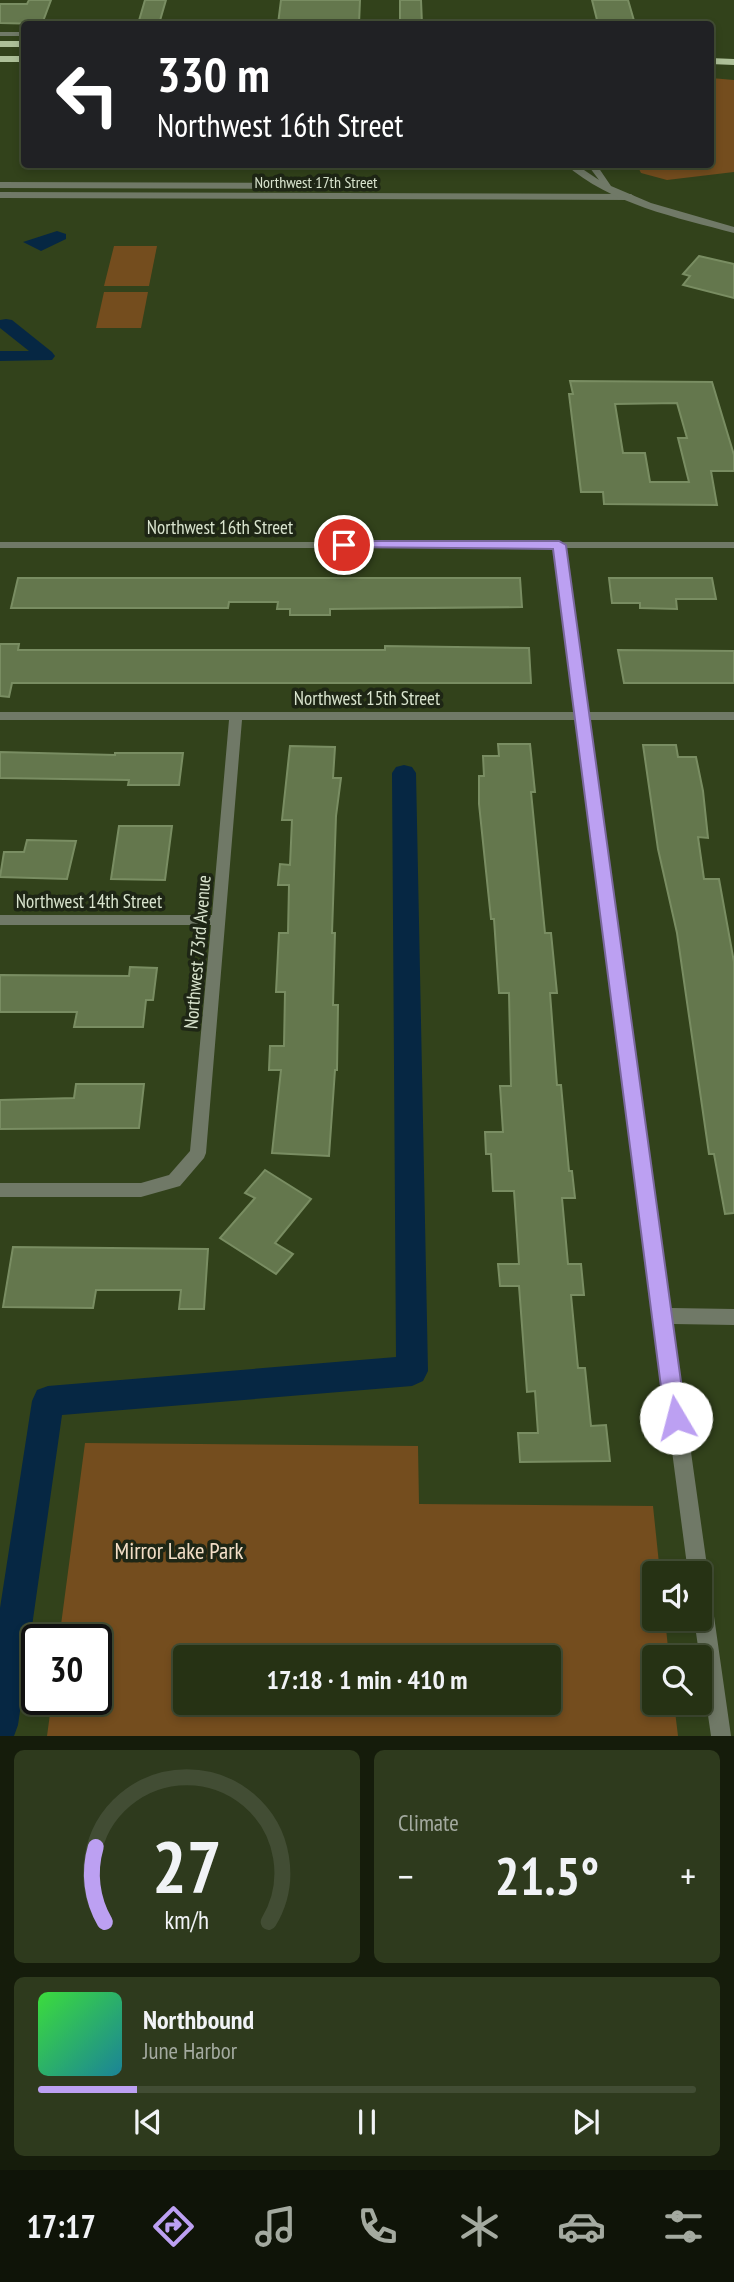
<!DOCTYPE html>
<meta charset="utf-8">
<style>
:root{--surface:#263214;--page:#2e3a1d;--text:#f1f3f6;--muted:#a4aaa0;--line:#424d34;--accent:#bca0f2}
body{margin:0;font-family:"PT Sans Narrow",sans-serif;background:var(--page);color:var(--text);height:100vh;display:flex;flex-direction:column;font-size:26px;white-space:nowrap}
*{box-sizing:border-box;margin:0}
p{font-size:23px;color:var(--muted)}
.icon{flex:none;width:38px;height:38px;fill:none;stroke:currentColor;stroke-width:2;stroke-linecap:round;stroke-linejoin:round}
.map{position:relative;height:1736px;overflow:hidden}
.panel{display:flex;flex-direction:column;gap:14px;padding:14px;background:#151c0b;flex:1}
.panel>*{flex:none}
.top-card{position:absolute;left:21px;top:21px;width:693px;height:147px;border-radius:7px;box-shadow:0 4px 10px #0003,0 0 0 2px var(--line);background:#202124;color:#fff;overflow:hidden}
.tools{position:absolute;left:642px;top:1561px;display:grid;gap:14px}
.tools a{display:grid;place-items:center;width:70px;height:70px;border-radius:7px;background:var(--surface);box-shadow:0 4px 10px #0003,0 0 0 2px var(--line);font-size:35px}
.speed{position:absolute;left:21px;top:1624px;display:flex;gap:14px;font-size:35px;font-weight:700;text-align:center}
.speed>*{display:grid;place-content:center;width:91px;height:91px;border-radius:50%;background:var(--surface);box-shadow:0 4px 10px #0003,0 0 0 2px var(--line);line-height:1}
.speed .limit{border:4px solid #111;border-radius:10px;background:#fff;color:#111}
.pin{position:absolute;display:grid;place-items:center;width:60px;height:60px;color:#fff;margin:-30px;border:4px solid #fff;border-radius:50%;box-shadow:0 2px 7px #0007}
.me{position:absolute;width:77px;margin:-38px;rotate:352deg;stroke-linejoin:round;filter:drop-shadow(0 0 5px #0008)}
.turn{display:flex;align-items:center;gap:24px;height:147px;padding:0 21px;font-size:32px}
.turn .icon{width:91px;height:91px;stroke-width:2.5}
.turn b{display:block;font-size:49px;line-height:60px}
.big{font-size:52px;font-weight:700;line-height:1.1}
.panel .card{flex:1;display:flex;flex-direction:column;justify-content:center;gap:10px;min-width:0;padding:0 24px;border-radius:10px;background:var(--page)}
.panel .dial{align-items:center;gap:0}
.dial svg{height:182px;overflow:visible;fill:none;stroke:var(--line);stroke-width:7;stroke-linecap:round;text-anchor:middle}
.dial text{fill:var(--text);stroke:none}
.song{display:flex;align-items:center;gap:21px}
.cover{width:84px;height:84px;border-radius:10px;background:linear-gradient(135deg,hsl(120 70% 55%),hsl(190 70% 35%))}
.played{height:7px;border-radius:4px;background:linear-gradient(90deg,var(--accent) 15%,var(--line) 15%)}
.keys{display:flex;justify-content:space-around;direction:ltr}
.heat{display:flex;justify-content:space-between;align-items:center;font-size:38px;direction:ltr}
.panel .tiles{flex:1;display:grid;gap:14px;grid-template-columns:1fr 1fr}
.card:last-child{grid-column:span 2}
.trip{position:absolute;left:173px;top:1645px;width:388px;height:70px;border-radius:7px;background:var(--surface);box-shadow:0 4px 10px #0003,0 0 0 2px var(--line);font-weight:700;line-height:70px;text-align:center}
.dock{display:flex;height:112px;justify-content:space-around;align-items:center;background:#0f1408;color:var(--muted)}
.dock .icon{width:49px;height:49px}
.dock .on{color:var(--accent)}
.dock b{font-size:32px;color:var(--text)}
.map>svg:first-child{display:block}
</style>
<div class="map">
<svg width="734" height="1736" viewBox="0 0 734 1736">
<rect width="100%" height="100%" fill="#32421b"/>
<g fill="#744d1e" fill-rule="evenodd">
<polygon points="711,78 734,80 734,172 667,180 641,173 637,165 710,164"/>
<polygon points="114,246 157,246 149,286 104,286"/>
<polygon points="104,292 148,292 141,328 96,328"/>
<path d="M85 1443 418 1446 419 1504 653 1506 660 1573H654V1619H665L669 1657H654V1703H674L678 1736H47L52 1699H96V1640H59ZM186 1657H550V1703H186Z"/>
</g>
<polygon fill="#062743" points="57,231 66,234 66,239 41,251 23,242"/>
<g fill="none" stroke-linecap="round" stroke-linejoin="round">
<g fill="#062743" fill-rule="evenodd">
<polygon points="6,319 12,320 52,352 55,356 52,360 0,361 0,351 29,351 0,328 0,320"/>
<polygon points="404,765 412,767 416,773 428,1371 423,1381 412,1386 62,1415 18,1725 14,1736 0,1736 0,1608 32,1401 37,1390 48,1386 396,1357 392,773 396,767"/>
</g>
</g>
<g fill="#64774d" stroke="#798d62" stroke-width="2" fill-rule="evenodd">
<polygon points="29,0 51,0 42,24 0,23 0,4 27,4"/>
<polygon points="145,0 166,0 159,24 138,24"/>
<polygon points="281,0 360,0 359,24 278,24"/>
<polygon points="400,0 421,0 422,24 400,24"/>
<polygon points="592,0 628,0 635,24 598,24"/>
<polygon points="699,256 734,264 734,298 683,285 690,276 683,274"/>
<path d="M570 381 712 382 734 455V471H711L717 505 604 504 603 492H581L569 394H573ZM677 403 687 438H678L689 482H650L645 453H623L615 404Z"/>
<polygon points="18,578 520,578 522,607 330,609 330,615 290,615 290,609 277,609 278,602 229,602 228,608 11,608"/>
<polygon points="609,578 712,578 716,599 676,599 677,609 640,608 640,603 612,603"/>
<polygon points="0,644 19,644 18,650 385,650 385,646 529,648 531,683 12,683 9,697 0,696"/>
<polygon points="618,650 734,651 734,683 624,683"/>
<polygon points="498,744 530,744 535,792 531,792 545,933 551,933 557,993 550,993 557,1085 561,1085 569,1171 572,1171 575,1198 562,1198 568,1264 581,1264 584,1295 571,1295 578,1368 585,1368 591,1426 606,1425 610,1461 520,1462 518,1433 538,1433 535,1391 527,1392 519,1286 500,1286 498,1264 519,1264 514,1191 493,1191 491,1154 486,1154 485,1132 503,1132 500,1086 511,1086 509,993 499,993 494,919 491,919 479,804 479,776 484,776 483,756 499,756"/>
<polygon points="643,745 676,745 678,757 696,757 703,791 708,838 698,837 704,879 719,879 734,962 734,1213 725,1214 714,1154 709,1154 677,933 658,849"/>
<polygon points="290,746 335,747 333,778 341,778 336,816 332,933 335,933 333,1005 338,1005 337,1070 335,1070 329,1156 272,1153 281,1070 269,1070 270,1046 284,1046 285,992 276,992 279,933 288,933 289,885 278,885 280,864 290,865 292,820 282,820"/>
<polygon points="0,752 115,755 115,753 183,753 179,785 128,785 129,780 0,778"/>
<polygon points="119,826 172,826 165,880 111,879"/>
<polygon points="27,840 76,841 67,879 0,877 4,852 24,852"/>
<polygon points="130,967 157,968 153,1000 146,1000 143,1027 74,1027 77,1012 0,1012 0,975 129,976"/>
<polygon points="76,1084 144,1084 139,1128 0,1129 0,1100 74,1098"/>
<polygon points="265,1170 311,1199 275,1243 293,1254 276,1274 220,1238 255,1198 245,1193"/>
<polygon points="13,1247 208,1249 204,1309 179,1309 181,1290 96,1290 93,1308 3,1307"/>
</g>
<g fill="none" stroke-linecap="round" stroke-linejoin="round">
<g fill="#707967" fill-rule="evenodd">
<rect x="0" y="32" width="24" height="4"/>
<polygon points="0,182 375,183 379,186 375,189 0,188"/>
<polygon points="0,192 631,194 635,197 631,200 0,198"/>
<polygon points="0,542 734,542 734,548 565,548 588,712 734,712 734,720 589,720 671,1308 734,1309 734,1325 673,1324 708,1573 705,1580 710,1588 731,1736 711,1736 694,1619 700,1619 700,1573 688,1573 576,720 242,720 206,1153 204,1158 180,1186 141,1197 0,1197 0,1183 141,1183 169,1175 190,1151 211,925 0,925 0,915 212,915 229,720 0,720 0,712 575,712 554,548 0,548"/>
</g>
<path fill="#707967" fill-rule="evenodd" d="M565 164H575L599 180 587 164H596L611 186 651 203 734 227V233C678 218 610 204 565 164Z"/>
<g fill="#adc098" fill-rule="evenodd">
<rect x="0" y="41" width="24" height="6"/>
<rect x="0" y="56" width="24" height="6"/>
<polygon points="710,58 734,59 734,65 710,64"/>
</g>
</g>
<polygon fill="#bca0f2" stroke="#7a689d" stroke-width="2" points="344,541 559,541 566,545 686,1418 683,1425 676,1428 668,1425 665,1418 553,549 340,547 338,545"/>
<g text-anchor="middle" stroke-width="7" stroke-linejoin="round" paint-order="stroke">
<g font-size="16" fill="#d9e4ce" stroke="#1e2615">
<text x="316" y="188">Northwest 17th Street</text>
</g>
<g font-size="19" fill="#d9e4ce" stroke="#1e2615">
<text x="220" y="534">Northwest 16th Street</text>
<text x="367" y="705">Northwest 15th Street</text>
<text x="89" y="908">Northwest 14th Street</text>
<text transform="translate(197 952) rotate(-85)" y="7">Northwest 73rd Avenue</text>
</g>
<g font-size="23" fill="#f3dec7" stroke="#1e2615">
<text x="179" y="1559">Mirror Lake Park</text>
</g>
</g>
</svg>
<div class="tools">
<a><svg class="icon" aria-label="sound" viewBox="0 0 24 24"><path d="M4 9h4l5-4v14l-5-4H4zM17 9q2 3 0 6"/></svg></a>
<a><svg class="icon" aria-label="search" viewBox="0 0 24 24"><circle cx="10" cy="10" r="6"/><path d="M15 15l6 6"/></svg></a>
</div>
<div class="speed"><div class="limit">30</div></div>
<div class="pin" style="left:344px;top:545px;background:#d93025"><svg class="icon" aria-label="arrive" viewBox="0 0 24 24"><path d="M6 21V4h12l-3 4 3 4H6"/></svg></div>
<svg class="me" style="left:676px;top:1418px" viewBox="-20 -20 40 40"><circle r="19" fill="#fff"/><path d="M0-13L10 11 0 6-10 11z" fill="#bca0f2"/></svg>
<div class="trip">17:18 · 1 min · 410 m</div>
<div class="top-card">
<div class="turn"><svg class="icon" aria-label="left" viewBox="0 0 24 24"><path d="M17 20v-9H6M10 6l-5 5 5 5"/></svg><div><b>330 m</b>Northwest 16th Street</div></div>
</div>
</div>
<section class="panel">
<div class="tiles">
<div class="card dial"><svg viewBox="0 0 100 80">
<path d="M14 69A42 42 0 1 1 86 69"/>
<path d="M14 69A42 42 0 0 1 10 36" stroke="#bca0f2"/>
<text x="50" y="56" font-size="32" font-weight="700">27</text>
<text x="50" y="72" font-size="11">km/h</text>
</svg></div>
<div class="card"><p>Climate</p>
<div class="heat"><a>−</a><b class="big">21.5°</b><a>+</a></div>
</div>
<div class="card">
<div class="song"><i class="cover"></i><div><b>Northbound</b><p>June Harbor</p></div></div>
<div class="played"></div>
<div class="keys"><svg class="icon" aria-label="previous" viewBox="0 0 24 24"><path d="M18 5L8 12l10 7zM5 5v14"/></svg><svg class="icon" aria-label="pause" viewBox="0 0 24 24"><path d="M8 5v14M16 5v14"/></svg><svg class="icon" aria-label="next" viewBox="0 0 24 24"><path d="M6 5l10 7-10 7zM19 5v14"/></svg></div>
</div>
</div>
</section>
<nav class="dock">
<b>17:17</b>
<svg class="icon on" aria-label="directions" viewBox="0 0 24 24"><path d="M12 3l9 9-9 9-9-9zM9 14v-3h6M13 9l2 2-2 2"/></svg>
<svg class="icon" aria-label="music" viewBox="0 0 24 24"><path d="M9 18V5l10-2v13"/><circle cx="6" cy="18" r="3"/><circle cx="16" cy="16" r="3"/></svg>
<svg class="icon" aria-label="phone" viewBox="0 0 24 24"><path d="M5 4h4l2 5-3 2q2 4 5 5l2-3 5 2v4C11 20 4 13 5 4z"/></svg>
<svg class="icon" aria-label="climate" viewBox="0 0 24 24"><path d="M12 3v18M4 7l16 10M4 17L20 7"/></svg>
<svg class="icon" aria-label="car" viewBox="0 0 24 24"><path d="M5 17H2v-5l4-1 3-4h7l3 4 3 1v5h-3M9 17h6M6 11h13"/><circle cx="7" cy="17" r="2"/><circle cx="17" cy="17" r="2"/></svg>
<svg class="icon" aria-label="filters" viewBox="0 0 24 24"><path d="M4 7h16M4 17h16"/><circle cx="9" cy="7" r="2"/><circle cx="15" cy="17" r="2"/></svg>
</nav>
